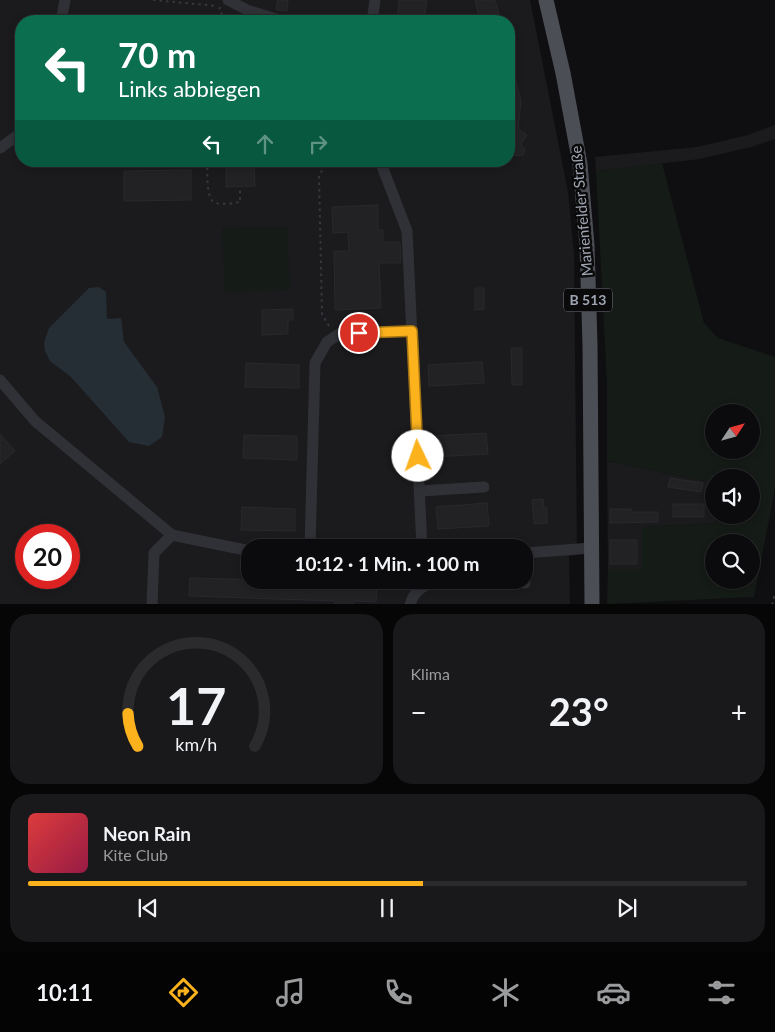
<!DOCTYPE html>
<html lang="de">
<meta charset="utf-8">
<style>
:root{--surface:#0b0b0d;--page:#19191b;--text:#f1f3f6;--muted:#9a9b9d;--line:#2b2b2e;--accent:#fbb21d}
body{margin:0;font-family:Lato,sans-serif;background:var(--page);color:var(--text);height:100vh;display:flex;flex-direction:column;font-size:19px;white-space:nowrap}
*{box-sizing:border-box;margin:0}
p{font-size:16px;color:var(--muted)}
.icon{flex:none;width:28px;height:28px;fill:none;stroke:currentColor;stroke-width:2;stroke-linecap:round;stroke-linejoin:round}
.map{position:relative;height:604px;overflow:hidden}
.sheet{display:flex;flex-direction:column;gap:10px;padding:10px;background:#060607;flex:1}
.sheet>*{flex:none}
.hud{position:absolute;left:15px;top:15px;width:500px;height:152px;border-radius:20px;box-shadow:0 2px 8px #0003,0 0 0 1px var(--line);background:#0b6e4f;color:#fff;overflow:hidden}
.needle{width:32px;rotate:54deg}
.buttons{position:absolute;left:705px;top:404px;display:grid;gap:10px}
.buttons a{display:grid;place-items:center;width:55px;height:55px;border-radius:50%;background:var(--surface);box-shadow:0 2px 8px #0003,0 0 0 1px var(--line);font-size:25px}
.speed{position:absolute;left:15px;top:524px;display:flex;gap:10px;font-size:25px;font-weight:700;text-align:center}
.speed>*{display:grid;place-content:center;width:65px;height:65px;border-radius:50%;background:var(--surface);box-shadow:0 2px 8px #0003,0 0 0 1px var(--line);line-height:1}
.speed .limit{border:8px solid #d22;background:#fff;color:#111}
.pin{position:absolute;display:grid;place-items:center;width:42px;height:42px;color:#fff;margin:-21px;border:2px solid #fff;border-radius:50%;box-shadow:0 1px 5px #0007}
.me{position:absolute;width:55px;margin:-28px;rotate:357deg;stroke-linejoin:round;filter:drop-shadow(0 0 4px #0008)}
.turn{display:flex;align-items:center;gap:18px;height:105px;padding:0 20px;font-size:22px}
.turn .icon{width:65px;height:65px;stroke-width:2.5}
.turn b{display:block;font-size:35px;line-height:42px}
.lanes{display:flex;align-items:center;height:48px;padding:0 20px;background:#0003;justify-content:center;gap:25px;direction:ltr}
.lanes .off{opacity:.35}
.big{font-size:38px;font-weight:700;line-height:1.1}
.sheet .card{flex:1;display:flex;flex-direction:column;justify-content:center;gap:8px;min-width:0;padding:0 18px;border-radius:20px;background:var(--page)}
.sheet .dial{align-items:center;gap:0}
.dial svg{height:130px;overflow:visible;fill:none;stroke:var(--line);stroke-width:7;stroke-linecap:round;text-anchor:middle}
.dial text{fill:var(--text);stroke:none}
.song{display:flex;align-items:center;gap:15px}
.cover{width:60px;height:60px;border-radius:8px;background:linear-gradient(135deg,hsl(0 70% 55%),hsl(340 70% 35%))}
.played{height:5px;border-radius:2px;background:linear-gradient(90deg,var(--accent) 55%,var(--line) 55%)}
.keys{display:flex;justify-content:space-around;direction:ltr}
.heat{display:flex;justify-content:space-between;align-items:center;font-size:28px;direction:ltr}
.sheet .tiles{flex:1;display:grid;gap:10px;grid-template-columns:1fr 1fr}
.card:last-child{grid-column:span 2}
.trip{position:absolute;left:241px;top:539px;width:292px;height:50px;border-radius:20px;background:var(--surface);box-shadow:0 2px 8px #0003,0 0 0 1px var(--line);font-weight:700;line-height:50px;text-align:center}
.menu{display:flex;height:80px;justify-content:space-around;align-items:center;background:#040405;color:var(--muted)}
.menu .icon{width:35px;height:35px}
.menu .current{color:var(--accent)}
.menu b{font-size:22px;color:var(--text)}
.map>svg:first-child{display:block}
</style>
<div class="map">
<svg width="775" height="605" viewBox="0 0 775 605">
<rect width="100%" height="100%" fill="#0f0f11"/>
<g fill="#1b1b1e" fill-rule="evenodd">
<path d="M0 0H530L568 192 574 255 577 555 569 556 570 604H0ZM21 21H509V161H21ZM26 535H69V578H26ZM250 548H525V580H250Z"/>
<polygon points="775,125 775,139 751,147 700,159 596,171 595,157 697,147 748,135"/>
<polygon points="607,461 714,483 714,515 717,515 716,523 643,527 643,569 608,569"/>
</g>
<g fill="#151b16" fill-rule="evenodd">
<path d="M662 163 704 323 718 338 775 357V489L754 597 607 604 608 569H642V527L716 523 717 515H751V478H714V483L607 461V384L596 171ZM714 412H751V450H714ZM714 542H751V580H714Z"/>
<polygon points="287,226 290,290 225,292 222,228"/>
</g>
<polygon fill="#252e34" points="99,287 106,292 107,319 121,318 124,342 157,387 165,417 162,437 149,446 129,442 71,377 50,361 45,351 44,343 49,328 89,288"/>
<g fill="#222225" stroke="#29292d">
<polygon points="278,0 288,0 287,11 276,10"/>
<polygon points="399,0 427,0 424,21 397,21"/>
<polygon points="475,0 495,0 501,21 480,21"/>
<polygon points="509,65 512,65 521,101 518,129 527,135 521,144 525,150 523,155 509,156"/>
<polygon points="226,161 254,161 255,186 226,187"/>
<polygon points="191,170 191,200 124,201 124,171"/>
<polygon points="378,205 378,230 383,230 383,242 400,242 401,263 379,263 381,308 335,310 334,251 349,251 348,232 333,233 332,207"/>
<polygon points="475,288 484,288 484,309 475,310"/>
<polygon points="293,309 293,320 288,320 288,334 262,335 262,310"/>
<polygon points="511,348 522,348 522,385 512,385"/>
<polygon points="482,362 484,383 429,386 428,365"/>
<polygon points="246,363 299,365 299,388 245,387"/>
<polygon points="486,433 488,454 434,457 432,436"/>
<polygon points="0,434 15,451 0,464"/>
<polygon points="244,435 297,436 297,460 243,458"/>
<polygon points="670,478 703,483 701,492 668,487"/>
<polygon points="543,499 544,508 547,508 547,523 534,524 532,500"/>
<polygon points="487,503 489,526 438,529 436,507"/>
<rect x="673" y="504" width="31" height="13"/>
<polygon points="242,507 295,509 295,531 241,530"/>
<polygon points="610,509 631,509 631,512 658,512 658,522 610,523"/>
<rect x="610" y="540" width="27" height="24"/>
<polygon points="190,578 377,583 376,602 354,601 354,605 335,605 335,601 189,596"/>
</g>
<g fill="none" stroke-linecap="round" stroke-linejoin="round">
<g stroke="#36383d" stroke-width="2" stroke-dasharray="2.5 4" stroke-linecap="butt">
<polyline points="153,0 217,6"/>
<polyline points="220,7 219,10 227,21"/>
<polyline points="157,161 157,168"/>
<path d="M207 161C208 171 205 201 216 203 223 205 233 203 240 202V188"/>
<polyline points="329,326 322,314 319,175 329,161"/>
<polyline points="772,605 775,594"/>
</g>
<g stroke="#303136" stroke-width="11">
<polyline points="228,0 247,10 283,21"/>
<polyline points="61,21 65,0"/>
<polyline points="369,21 373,15 375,0"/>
<polyline points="0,148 21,133"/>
<polyline points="380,161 407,231 422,548"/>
<polyline points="0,380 35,421 172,535 250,551"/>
<polyline points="420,491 484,487"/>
<polyline points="310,548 315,363 327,342 341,333 411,331"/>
<polyline points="525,553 591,548"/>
<polyline points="511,580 525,583"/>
<polyline points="152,605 154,553 172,535"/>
<path d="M410 605C416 580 440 583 461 580"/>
</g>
<polyline stroke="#4c4e55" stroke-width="15" points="546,0 563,73 580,164 587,245 590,345 592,605"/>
</g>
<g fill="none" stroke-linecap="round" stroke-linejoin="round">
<g stroke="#a37413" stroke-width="12">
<polyline id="route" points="359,333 412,331 418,456"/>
</g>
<use href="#route" stroke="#fbb21d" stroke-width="9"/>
</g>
<g text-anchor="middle" stroke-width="5" stroke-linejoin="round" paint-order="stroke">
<rect fill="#0a0a0b" stroke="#727680" stroke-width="1" x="564" y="288.5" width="48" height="23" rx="4"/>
<g font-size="14" font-weight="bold" fill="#9fa5b2">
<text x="588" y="305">B 513</text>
</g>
<g font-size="15" fill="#9fa5b2" stroke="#0a0a0b">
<text transform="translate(582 211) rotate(-95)" y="5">Marienfelder Straße</text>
</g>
</g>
</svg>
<div class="buttons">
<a><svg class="needle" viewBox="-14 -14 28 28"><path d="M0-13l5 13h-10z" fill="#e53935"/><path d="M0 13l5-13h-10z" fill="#9a9b9d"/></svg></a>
<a><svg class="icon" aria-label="sound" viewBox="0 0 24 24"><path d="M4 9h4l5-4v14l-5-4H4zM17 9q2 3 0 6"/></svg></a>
<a><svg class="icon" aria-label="search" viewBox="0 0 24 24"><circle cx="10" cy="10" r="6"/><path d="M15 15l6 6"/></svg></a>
</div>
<div class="speed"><div class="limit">20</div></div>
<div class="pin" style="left:359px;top:333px;background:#d93025"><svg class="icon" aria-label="arrive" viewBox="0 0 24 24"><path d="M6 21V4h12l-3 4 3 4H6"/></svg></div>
<svg class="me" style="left:418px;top:456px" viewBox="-20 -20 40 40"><circle r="19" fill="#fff"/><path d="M0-13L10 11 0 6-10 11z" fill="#fbb21d"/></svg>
<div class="trip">10:12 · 1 Min. · 100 m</div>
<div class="hud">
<div class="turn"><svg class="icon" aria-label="left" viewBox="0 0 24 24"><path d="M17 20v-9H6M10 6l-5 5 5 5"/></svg><div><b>70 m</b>Links abbiegen</div></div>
<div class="lanes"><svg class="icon" aria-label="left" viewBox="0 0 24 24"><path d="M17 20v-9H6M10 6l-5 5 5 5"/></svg><svg class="icon off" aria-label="ahead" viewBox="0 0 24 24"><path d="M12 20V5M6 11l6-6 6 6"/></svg><svg class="icon off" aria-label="right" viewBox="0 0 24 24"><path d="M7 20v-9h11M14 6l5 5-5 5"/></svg></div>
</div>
</div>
<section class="sheet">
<div class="tiles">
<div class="card dial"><svg viewBox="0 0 100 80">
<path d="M14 69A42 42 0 1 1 86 69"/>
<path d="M14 69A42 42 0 0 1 8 49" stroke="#fbb21d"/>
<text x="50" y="56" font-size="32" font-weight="700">17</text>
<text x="50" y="72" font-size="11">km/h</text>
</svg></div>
<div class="card"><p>Klima</p>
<div class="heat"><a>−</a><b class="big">23°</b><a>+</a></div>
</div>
<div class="card">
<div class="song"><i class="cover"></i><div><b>Neon Rain</b><p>Kite Club</p></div></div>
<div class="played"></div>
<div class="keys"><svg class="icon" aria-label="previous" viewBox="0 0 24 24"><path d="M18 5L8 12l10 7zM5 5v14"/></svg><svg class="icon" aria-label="pause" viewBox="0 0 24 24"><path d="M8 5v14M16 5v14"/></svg><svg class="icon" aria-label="next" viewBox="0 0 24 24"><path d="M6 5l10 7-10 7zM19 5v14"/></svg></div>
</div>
</div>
</section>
<nav class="menu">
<b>10:11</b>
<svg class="icon current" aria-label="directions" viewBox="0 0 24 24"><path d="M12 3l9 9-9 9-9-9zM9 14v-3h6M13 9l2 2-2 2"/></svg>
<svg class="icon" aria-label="music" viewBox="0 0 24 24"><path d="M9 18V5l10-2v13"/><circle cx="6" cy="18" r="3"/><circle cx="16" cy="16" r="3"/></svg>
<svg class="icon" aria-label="phone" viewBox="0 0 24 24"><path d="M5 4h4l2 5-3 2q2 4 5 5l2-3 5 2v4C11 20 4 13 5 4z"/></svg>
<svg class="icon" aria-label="climate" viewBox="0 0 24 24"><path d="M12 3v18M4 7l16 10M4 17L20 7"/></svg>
<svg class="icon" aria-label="car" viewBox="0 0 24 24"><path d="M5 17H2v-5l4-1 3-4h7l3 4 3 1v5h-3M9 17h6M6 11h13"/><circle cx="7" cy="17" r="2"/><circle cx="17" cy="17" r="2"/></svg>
<svg class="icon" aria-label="filters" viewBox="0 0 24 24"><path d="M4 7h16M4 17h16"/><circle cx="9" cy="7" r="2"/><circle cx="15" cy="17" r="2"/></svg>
</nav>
